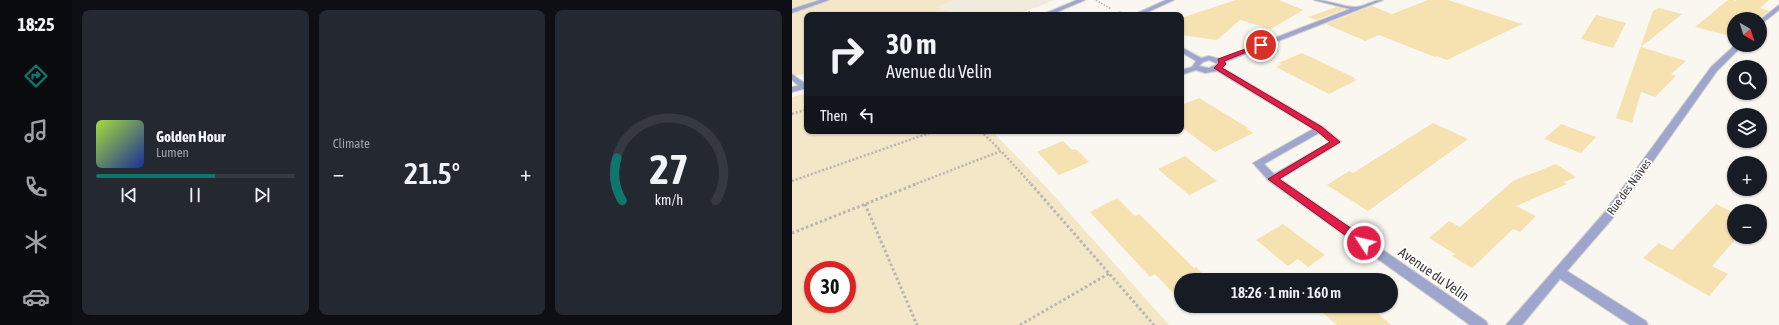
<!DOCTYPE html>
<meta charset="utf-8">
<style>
:root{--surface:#171b24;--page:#242831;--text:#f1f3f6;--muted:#9ea1a6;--line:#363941;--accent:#0f766e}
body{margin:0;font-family:"Asap Condensed",sans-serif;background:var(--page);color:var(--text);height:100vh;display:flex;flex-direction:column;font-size:15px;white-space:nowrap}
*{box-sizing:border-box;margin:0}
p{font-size:13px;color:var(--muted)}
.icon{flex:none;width:22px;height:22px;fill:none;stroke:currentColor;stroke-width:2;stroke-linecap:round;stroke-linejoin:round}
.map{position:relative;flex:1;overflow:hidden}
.drawer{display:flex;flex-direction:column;gap:10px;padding:10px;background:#0d0f14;width:720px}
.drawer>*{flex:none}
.banner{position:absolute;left:12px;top:12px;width:380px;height:122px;border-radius:8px;box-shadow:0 1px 3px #0004;background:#171b24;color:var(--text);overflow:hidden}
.needle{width:26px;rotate:141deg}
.buttons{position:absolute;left:935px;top:12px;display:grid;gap:8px}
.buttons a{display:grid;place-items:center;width:40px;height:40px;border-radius:50%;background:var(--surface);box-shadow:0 1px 3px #0004;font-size:20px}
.speed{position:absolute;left:12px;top:261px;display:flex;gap:8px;font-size:20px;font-weight:700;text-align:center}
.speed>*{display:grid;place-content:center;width:52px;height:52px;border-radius:50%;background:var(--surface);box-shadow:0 1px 3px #0004;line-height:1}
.speed .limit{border:6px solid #d22;background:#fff;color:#111}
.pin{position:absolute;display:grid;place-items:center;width:34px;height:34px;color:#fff;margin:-17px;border:2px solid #fff;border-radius:50%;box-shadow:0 1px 4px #0007}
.me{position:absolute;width:44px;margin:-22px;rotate:305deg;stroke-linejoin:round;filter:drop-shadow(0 0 3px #0008)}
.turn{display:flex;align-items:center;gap:14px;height:84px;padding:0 16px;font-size:18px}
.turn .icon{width:52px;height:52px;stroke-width:2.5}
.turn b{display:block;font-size:28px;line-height:34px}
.then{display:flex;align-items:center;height:38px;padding:0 16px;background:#0003;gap:8px;font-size:15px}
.big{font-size:30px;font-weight:600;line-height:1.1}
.drawer .card{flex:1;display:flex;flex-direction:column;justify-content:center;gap:6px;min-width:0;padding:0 14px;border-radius:8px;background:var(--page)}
.drawer .dial{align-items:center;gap:0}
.dial svg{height:104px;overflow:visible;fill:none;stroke:var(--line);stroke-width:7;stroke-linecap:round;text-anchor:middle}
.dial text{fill:var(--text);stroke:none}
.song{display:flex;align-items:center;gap:12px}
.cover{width:48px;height:48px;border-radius:6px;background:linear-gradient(135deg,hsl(80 70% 55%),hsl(230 70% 35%))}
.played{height:4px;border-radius:2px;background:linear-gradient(90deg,var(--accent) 60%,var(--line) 60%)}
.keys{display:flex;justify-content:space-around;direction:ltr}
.heat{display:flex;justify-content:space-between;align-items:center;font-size:22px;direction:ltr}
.drawer .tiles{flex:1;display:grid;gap:10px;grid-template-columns:repeat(3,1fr)}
.trip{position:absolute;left:382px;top:273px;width:224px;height:40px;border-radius:20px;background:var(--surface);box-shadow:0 1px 3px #0004;font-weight:600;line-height:40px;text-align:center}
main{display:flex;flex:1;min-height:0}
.tab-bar{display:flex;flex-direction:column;width:72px;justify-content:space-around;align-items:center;background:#090b0e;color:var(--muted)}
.tab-bar .icon{width:28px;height:28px}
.tab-bar .active{color:var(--accent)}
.tab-bar b{font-size:18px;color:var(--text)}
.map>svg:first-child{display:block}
</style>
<main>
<nav class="tab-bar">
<b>18:25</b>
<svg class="icon active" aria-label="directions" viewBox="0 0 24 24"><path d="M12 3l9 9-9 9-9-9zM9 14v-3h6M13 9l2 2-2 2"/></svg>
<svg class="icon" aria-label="music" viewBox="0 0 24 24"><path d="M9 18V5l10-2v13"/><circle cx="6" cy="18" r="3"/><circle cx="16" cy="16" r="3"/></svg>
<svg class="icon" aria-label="phone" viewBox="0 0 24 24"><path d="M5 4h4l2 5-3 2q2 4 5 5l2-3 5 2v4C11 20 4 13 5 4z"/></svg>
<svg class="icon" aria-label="climate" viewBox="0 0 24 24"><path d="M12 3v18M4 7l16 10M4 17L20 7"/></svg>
<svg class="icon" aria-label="car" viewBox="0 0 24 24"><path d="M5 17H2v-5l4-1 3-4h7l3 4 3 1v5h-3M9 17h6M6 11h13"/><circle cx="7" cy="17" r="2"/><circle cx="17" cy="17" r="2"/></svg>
</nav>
<section class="drawer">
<div class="tiles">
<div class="card">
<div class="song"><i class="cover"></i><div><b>Golden Hour</b><p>Lumen</p></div></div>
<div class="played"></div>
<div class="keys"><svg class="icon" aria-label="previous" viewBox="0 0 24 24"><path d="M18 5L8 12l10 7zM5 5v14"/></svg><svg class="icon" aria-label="pause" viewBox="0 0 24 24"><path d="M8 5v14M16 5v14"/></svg><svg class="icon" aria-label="next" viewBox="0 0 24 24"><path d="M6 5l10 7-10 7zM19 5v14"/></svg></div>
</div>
<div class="card"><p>Climate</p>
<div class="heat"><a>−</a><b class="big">21.5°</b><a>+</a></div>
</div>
<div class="card dial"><svg viewBox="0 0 100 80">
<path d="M14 69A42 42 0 1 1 86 69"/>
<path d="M14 69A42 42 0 0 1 10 36" stroke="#0f766e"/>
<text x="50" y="56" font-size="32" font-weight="700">27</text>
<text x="50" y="72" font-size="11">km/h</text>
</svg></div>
</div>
</section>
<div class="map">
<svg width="987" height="325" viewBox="0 0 987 325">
<rect width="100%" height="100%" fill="#f9f7f0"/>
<polygon fill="#f1ebdd" points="164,0 263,0 223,15 168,15 143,7"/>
<g fill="#f4e7c8" fill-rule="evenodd">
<polygon points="0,0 164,0 144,7 168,15 15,15 15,73 0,77"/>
<path d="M15 93V131H200L256 189 377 325H0V97ZM21 270H55V304H21Z"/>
</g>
<g fill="#f6e1b0">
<polygon points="444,0 487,0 511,10 479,29 448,20 425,40 389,35 389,18"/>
<polygon points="636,0 656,0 730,24 655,60 645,56 643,57 587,35 573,41 534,24 580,6 600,14"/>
<polygon points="936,0 942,0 942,2 945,0 977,0 968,8 977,11 967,19 942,19 942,37 903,27"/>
<polygon points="544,7 553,9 524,20 516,17"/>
<polygon points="867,8 890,14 849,47 894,61 879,74 884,76 863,97 849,92 840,123 824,118 861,11"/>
<polygon points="804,15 834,23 821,48 789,39"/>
<polygon points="510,53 563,78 561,79 565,80 537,94 484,67 490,64 486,63"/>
<polygon points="407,98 456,128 455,129 461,133 423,152 389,127 389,105"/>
<polygon points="641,123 676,139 576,211 535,185 557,171 561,173"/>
<polygon points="769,124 804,137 789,153 752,139"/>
<polygon points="271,141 280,150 284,149 297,162 267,175 245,152"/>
<polygon points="393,156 425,181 397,195 366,169"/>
<polygon points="764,164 784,177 772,182 775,184 724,206 744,216 728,232 721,229 680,268 660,256 663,254 637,238 657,221 668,227 721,181"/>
<polygon points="325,198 343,216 347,214 402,268 404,267 417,280 389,280 389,301 363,274 358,277 298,212"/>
<polygon points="924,204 942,213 942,241 920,266 936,274 917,296 851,258 867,243 880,250"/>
<polygon points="491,224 522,247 533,255 516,267 506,259 496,266 464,240"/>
<polygon points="523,306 577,306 599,325 545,325"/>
</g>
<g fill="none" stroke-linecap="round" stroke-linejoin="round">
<g stroke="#d3d1cb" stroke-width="2">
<g id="lane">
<polygon points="28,0 37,0 0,13 0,9"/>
<polygon points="0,74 15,85 15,89 10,89 0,80"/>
</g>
</g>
<g stroke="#d3d1cb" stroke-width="2">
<g id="street">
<polygon points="285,0 293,0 258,15 249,15"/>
<polygon points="374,0 382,0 349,15 341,15"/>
<path d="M522 0C537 0 551 7 563 7 572 7 580 0 591 0L433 62 434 64 431 68 531 127 549 142 488 179 694 321 696 325H678L477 181 461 163 521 129 425 71 413 73 404 70 389 75V70L400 67 404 61 389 52V47L409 58 417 56 428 59 558 9ZM417 60 426 64 417 68 407 66 411 62ZM527 133 538 142 482 174 472 164Z"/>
<polygon points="987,5 987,10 968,25 968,20"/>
<polygon points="328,12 333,15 326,15 326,13"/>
<polygon points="943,45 951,45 925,71 820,219 775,271 854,321 856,325 838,325 768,279 730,325 714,325 812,213 919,67"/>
<polygon points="15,84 15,88 0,92 0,87"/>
</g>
</g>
<g stroke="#b7b5b0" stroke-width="1.5" stroke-dasharray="1.5 1.5" stroke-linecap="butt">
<polyline points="304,0 319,9"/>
<polyline points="228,15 239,11"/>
</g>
<g stroke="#b7b5b0" stroke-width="2.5" stroke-dasharray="2 2" stroke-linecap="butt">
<polyline points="0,114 15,109"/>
<polyline points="189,131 209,151"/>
<polyline points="0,181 143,131"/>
<polyline points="121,185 209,151 240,185"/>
</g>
<g stroke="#b7b5b0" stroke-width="3" stroke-dasharray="2.5 2.5" stroke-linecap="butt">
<polyline points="239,184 362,325"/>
<polyline points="73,204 125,325"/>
<polyline points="0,233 124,184"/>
<polyline points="228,325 318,273"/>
</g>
<use href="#lane" fill="#9fa6cd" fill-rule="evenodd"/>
<use href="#street" fill="#9fa6cd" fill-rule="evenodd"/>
</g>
<polygon fill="#e11d48" stroke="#92132f" points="467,44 472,45 432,61 434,64 430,68 530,127 548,142 487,179 576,240 577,243 576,246 568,246 476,179 538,142 525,131 422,68 427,63 426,59"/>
<g text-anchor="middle" stroke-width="3.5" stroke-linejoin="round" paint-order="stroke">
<g font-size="12" fill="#3d3b39" stroke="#fff">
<text transform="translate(837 187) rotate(-54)" y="4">Rue des Naïves</text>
</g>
<g font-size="14" fill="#3d3b39" stroke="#fff">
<text transform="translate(642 274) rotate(35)" y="5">Avenue du Velin</text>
</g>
</g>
</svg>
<div class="buttons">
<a><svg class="needle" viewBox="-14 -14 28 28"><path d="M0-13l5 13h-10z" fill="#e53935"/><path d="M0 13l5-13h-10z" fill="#9ea1a6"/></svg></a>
<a><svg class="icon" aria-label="search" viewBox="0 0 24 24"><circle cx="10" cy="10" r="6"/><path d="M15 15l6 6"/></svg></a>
<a><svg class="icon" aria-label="layers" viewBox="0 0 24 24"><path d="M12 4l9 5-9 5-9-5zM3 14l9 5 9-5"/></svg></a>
<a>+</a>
<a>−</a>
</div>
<div class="speed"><div class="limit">30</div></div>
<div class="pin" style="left:469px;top:45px;background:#d93025"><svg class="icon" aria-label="arrive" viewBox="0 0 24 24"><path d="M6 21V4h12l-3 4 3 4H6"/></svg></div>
<svg class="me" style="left:572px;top:243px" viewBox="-20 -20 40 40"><circle r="17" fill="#e11d48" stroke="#fff" stroke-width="3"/><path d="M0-11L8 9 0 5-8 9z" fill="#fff"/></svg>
<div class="trip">18:26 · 1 min · 160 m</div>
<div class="banner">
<div class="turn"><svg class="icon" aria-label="right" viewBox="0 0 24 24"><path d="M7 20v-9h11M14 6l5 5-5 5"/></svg><div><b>30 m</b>Avenue du Velin</div></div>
<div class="then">Then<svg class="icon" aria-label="left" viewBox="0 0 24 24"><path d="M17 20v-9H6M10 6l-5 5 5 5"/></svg></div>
</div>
</div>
</main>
